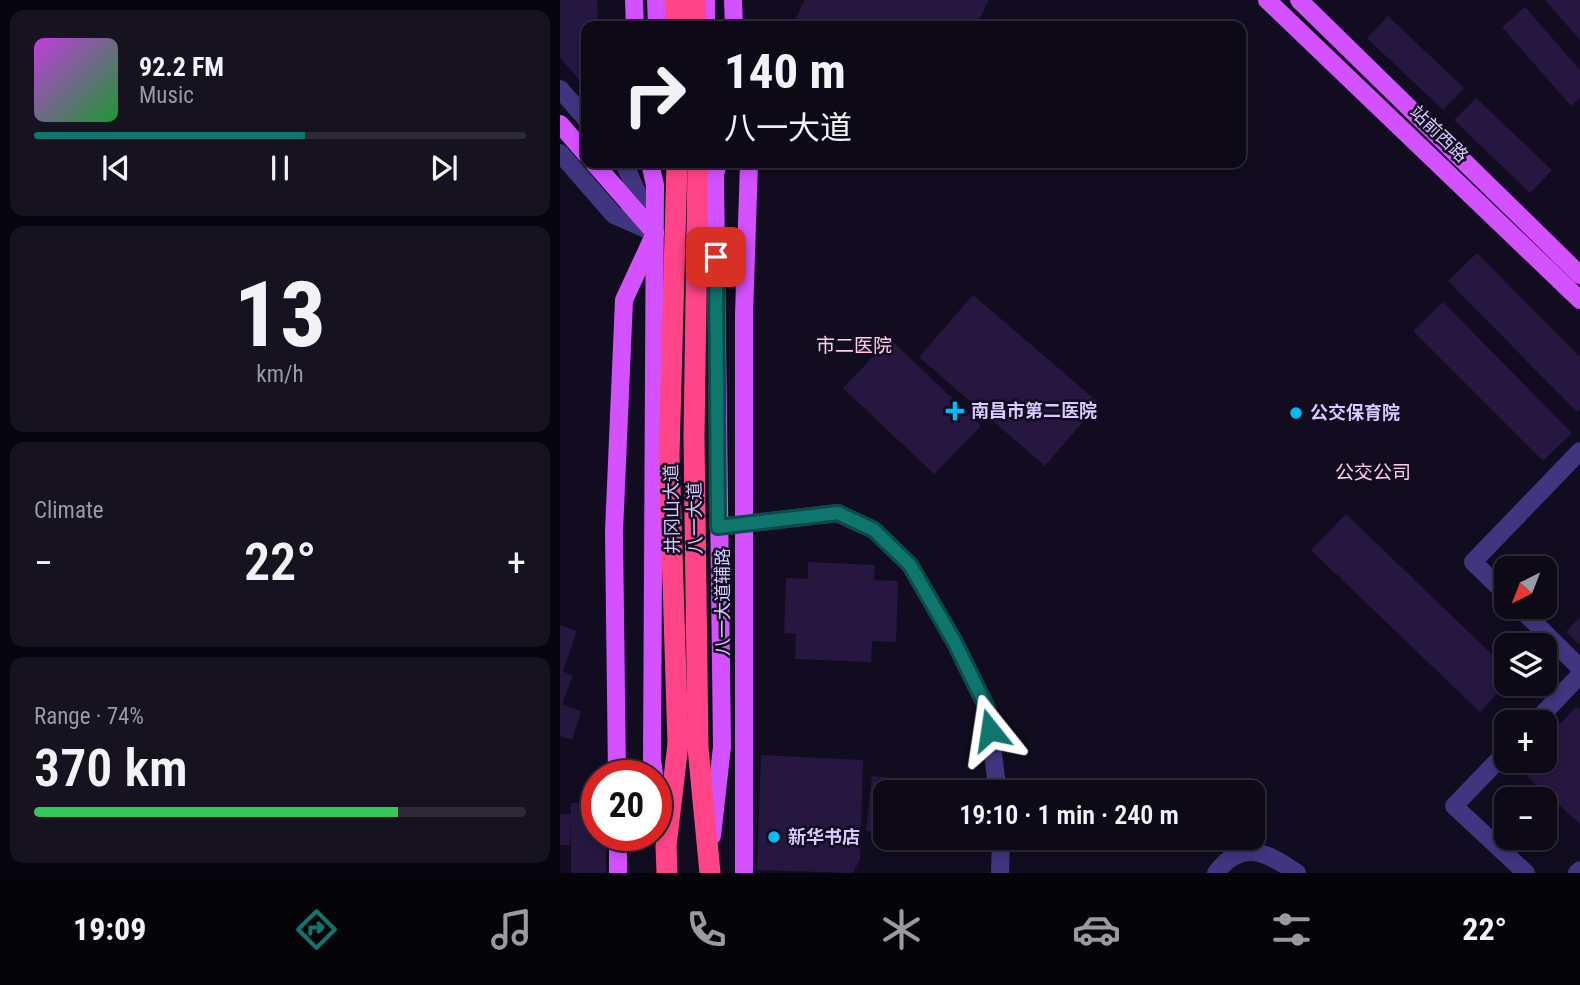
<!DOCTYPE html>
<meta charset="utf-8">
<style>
:root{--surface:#0d0917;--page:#161220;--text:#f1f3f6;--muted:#9a9aa1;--line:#2d2a36;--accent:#0f766e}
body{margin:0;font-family:"Roboto Condensed","Noto Sans SC",sans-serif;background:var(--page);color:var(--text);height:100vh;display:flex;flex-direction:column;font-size:26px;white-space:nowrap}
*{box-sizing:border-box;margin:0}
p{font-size:23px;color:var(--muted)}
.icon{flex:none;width:38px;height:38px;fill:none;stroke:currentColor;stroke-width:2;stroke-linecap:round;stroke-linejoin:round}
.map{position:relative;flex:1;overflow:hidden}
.sheet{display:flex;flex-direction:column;gap:10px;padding:10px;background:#07050d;width:560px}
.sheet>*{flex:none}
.banner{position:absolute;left:21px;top:21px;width:665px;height:147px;border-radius:14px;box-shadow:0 4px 10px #0003,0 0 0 2px var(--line);background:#0d0917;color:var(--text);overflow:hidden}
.needle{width:46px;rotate:222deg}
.tools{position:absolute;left:934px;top:556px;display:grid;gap:14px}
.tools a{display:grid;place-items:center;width:63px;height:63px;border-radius:14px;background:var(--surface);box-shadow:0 4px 10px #0003,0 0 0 2px var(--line);font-size:35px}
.speed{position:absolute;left:21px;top:760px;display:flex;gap:14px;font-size:35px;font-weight:700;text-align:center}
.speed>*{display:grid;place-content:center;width:91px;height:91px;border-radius:50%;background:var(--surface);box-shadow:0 4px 10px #0003,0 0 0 2px var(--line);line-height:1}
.speed .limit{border:10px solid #d22;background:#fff;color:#111}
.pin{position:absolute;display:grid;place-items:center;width:60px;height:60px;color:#fff;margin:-30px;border-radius:14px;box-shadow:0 4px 10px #0006}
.me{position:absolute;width:77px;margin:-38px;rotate:345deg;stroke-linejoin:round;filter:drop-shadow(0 0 5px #0008)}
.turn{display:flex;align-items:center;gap:24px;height:147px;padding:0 28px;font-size:32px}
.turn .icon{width:91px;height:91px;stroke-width:2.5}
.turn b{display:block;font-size:49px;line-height:60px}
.big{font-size:52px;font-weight:600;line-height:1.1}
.sheet .card{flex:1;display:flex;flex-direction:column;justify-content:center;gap:10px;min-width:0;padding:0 24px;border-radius:14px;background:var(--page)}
.sheet .dial{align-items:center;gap:0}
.dial b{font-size:91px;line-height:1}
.song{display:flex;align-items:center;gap:21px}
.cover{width:84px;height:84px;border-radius:10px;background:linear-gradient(135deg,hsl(290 70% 55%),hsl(130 70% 35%))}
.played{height:7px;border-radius:4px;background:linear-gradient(90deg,var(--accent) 55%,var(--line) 55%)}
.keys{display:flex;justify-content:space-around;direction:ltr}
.heat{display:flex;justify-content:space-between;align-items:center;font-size:38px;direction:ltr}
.charge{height:10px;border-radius:5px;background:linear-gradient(90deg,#34c759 74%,var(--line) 0)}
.trip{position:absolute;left:313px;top:780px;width:392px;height:70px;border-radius:14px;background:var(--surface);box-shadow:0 4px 10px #0003,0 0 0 2px var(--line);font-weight:600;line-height:70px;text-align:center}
.menu{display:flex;height:112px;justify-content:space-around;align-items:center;background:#050409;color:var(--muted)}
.menu .icon{width:49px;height:49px}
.menu .on{color:var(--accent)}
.menu b{font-size:32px;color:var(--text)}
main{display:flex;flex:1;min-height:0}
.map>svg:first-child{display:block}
</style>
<main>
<section class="sheet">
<div class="card">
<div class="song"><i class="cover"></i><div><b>92.2 FM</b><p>Music</p></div></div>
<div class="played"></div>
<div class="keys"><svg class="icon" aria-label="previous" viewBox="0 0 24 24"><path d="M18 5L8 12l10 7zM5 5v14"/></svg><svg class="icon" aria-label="pause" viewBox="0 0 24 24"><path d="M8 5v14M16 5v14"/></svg><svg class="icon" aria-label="next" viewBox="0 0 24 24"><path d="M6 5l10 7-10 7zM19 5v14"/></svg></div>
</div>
<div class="card dial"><b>13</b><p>km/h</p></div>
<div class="card"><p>Climate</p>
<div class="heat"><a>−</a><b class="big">22°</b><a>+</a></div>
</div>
<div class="card"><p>Range · 74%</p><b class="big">370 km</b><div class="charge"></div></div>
</section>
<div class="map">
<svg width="1020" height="873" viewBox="0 0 1020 873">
<rect width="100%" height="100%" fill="#110c1f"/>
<g fill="#251740">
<polygon points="0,0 37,0 38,26 26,26 26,88 0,57"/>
<polygon points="245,0 429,0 416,26 232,26"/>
<polygon points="985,0 1020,0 1020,40"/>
<polygon points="965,7 1020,70 1020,98 1011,106 942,27"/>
<polygon points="828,16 904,88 883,110 807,38"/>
<polygon points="916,98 992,170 970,193 894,120"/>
<polygon points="917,253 1020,357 1020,409 1017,412 888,281"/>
<polygon points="413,295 539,403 485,466 359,357"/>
<polygon points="883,302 1012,433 983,461 853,331"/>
<polygon points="330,339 421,426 374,474 283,388"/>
<polygon points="786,514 947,669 947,683 920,712 751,550"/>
<polygon points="248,562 315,565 314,580 338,581 336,642 312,641 311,662 235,659 236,634 224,633 226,578 248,579"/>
<polygon points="1020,617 1020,645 1006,632"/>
<polygon points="0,625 17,631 3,671 13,676 2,704 21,711 12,740 0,736"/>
<polygon points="1016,707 1020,710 1020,824 959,769 966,761 985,761 985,740"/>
<polygon points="201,755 303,760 300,859 293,873 197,870"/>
<polygon points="312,776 424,787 423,793 326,793 326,833 306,831"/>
<polygon points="11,803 37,803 37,835 46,835 46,873 11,873"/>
<polygon points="0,814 11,814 10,845 0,845"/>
</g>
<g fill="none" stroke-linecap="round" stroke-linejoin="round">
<g stroke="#41357f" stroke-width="18">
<polyline points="0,89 26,119"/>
<polyline points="0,153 54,215 95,233"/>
<polyline points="64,163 92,226"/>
<polyline points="158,527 277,513 314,530 350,565 394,641 427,708 438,793"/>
<polyline points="947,595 913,562 1020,451"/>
<polyline points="959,607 1020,668"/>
<polyline points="974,723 1020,675"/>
<polyline points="947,751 894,806 966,873"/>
<polyline points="440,873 441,838"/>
<path d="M656 873C682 838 708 853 737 873"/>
<polyline points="1017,873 1020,870"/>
</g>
<g stroke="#d351ff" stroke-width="18">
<polyline points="74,0 75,26"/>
<polyline points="96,0 97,26"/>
<polyline points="146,0 146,26"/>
<polyline points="173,0 174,26"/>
<polyline points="707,0 1020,300"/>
<polyline points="739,0 1020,275"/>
<polyline points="0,124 26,154"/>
<polyline points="34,163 95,233 64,300 54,532 57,775"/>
<polyline points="90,163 95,185 92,759 94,775"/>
<polyline points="96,786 104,831"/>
<polyline points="58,835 58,873"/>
<polyline points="152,836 162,747 155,175 158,163"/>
<polyline points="184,873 184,315 189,163"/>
</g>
<g stroke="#ff4587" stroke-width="21">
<polyline points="115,0 116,26"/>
<polyline points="135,0 136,26"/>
<polyline points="138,163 134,436 138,748 150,873"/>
<polyline points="107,873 106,846 118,744"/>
</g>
<polyline stroke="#ff4587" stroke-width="21" points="117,163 109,455 118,744"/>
</g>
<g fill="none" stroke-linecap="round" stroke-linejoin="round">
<g stroke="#0a4d48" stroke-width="18">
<polyline id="route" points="156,257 158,527 278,513 314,530 350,565 394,641 427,708 430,730"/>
</g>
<use href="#route" stroke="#0f766e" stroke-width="12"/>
</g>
<g fill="#00bef5" stroke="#110c1f" stroke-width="2.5">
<path d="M391.5 400.5h7v7h7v7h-7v7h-7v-7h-7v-7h7z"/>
<circle cx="736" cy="413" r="7"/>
<circle cx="214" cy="837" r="7"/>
</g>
<g text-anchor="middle" stroke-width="5" stroke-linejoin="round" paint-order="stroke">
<g font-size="18" fill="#d6caff" stroke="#110c1f">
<text transform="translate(879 134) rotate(44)" y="6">站前西路</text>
<text transform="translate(112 509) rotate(-91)" y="6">井冈山大道</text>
<text transform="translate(135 518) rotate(-91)" y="6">八一大道</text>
<text transform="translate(163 602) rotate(-90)" y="6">八一大道辅路</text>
</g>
<g font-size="18" font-weight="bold" fill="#d6caff" stroke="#110c1f" text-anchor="start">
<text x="411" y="417">南昌市第二医院</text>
<text x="750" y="419">公交保育院</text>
<text x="228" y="843">新华书店</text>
</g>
<g font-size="19" fill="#ffcce6" stroke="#110c1f">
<text x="294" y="352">市二医院</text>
<text x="813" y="479">公交公司</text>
</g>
</g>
</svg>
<div class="tools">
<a><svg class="needle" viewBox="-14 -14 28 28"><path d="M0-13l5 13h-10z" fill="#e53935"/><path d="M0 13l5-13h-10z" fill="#9a9aa1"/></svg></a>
<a><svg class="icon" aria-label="layers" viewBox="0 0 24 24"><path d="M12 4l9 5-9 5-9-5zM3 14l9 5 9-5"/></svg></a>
<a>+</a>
<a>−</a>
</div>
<div class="speed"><div class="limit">20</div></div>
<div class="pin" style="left:156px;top:257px;background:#d93025"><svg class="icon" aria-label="arrive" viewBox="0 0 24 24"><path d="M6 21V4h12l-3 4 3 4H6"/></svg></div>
<svg class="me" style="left:430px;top:730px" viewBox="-20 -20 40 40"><path d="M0-17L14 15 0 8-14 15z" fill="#0f766e" stroke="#fff" stroke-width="4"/></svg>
<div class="trip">19:10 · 1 min · 240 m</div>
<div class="banner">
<div class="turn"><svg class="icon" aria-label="right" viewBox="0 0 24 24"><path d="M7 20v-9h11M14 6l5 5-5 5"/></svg><div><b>140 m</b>八一大道</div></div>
</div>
</div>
</main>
<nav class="menu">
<b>19:09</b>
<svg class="icon on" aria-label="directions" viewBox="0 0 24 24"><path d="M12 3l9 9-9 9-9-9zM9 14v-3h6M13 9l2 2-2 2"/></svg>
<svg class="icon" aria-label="music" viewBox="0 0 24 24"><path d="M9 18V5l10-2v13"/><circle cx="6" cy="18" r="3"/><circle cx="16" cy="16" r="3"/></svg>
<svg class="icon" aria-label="phone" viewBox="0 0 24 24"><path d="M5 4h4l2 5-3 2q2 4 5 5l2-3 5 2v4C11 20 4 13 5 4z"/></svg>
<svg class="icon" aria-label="climate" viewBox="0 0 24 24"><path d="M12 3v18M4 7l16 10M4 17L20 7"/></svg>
<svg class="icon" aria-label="car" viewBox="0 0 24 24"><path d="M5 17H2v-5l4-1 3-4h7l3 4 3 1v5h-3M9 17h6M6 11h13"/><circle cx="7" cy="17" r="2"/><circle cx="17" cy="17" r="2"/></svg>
<svg class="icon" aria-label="filters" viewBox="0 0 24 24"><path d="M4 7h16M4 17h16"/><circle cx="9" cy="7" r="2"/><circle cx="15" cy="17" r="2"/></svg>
<b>22°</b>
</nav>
